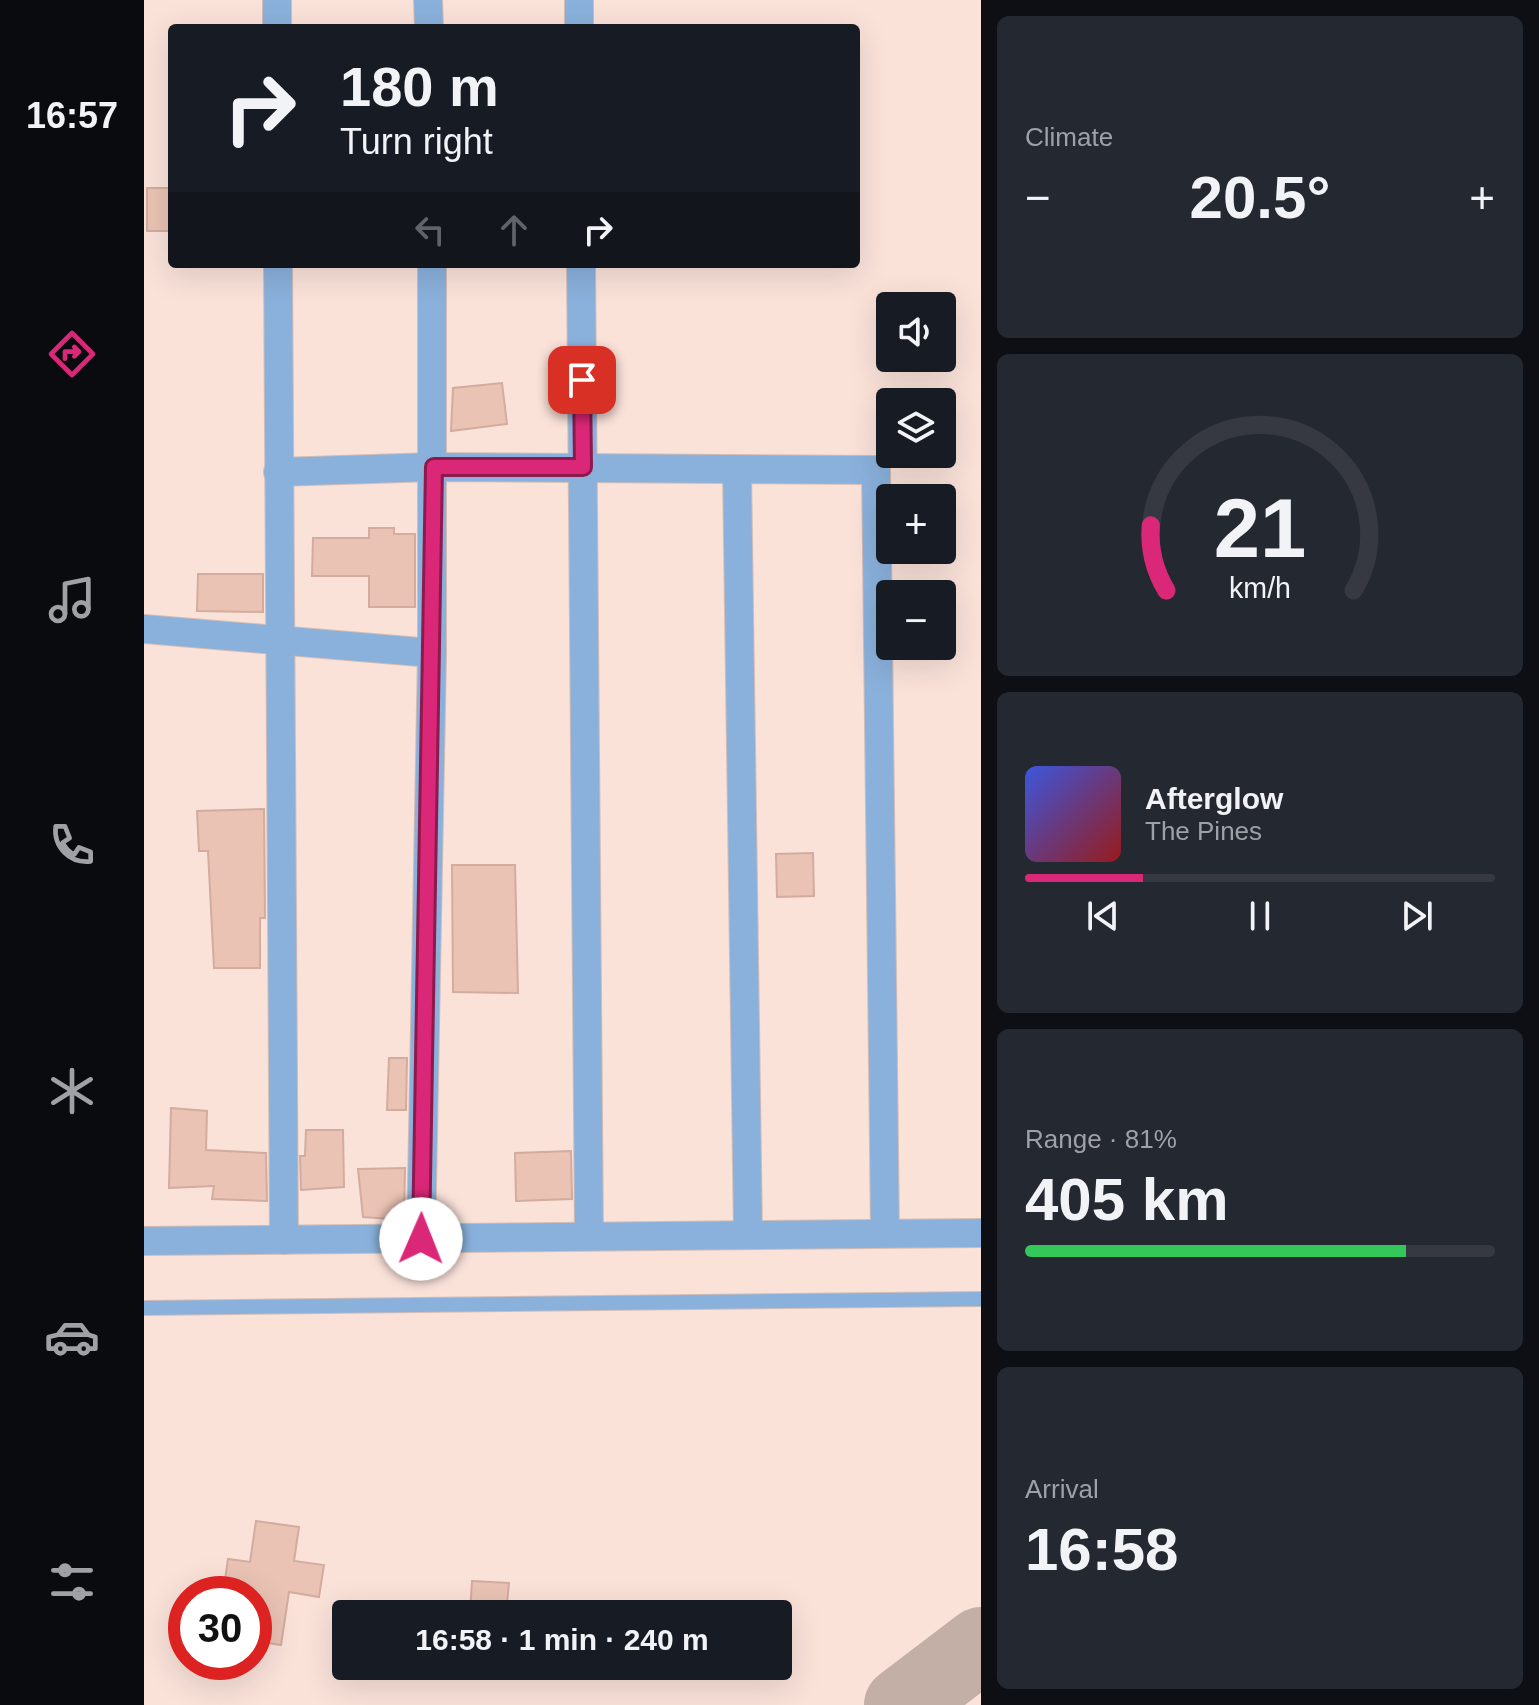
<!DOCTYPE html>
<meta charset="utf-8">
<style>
:root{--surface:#171b24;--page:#242831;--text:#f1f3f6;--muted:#9ea1a6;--line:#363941;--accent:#db2777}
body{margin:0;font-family:Arial,sans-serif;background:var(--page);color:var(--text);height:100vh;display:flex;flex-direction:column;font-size:30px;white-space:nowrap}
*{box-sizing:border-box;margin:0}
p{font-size:26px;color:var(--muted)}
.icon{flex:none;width:44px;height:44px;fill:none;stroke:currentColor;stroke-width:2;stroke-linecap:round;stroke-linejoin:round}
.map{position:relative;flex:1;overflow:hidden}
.details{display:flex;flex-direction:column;gap:16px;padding:16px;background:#0d0f14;width:558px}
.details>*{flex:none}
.hud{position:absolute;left:24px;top:24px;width:692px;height:244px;border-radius:8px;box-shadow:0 8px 32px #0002;background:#171b24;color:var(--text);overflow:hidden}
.controls{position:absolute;left:732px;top:292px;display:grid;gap:16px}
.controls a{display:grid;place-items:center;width:80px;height:80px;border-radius:8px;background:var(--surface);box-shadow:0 8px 32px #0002;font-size:40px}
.speed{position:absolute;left:24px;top:1576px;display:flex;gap:16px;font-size:40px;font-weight:700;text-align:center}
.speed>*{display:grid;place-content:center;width:104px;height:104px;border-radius:50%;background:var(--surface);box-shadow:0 8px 32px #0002;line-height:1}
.speed .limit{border:12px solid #d22;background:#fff;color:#111}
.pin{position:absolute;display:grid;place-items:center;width:68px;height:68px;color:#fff;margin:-34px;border-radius:16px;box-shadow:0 4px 12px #0006}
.me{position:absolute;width:88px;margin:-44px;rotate:1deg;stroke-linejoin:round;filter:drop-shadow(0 0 6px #0008)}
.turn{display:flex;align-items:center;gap:28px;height:168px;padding:0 40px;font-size:36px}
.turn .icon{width:104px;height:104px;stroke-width:2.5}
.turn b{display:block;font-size:56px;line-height:68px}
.lanes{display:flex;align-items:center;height:76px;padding:0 40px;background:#0003;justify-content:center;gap:40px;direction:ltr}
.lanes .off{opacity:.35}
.big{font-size:60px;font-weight:700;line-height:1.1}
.details .widget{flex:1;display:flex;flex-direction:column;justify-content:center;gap:12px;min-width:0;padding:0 28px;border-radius:12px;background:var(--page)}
.details .dial{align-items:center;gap:0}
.dial svg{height:208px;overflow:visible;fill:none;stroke:var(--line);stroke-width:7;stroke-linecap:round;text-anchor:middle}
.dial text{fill:var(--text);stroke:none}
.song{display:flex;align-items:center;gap:24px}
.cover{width:96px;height:96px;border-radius:12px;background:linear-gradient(135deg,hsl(230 70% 55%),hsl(0 70% 35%))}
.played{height:8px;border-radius:4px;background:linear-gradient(90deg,var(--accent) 25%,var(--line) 25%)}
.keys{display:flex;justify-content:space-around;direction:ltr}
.heat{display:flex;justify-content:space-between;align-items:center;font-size:44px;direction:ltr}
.charge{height:12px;border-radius:6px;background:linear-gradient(90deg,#34c759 81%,var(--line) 0)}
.trip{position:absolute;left:188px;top:1600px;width:460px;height:80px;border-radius:8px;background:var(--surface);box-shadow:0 8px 32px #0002;font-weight:700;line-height:80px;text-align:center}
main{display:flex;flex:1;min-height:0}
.tab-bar{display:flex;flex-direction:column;width:144px;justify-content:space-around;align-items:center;background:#090b0e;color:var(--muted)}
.tab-bar .icon{width:56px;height:56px}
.tab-bar .selected{color:var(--accent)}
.tab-bar b{font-size:36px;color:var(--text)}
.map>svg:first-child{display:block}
</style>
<main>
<nav class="tab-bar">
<b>16:57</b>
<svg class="icon selected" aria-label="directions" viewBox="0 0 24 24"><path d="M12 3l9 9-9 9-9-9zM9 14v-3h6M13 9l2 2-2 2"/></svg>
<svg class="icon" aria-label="music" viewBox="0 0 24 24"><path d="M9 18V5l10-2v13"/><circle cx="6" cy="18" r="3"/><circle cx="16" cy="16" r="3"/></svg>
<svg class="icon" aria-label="phone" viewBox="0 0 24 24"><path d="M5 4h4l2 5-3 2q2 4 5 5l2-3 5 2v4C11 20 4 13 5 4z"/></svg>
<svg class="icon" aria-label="climate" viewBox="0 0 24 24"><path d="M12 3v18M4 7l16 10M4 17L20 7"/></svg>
<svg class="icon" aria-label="car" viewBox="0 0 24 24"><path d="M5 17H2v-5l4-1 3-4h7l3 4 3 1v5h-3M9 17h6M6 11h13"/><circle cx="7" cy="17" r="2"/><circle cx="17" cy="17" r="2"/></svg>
<svg class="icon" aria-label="filters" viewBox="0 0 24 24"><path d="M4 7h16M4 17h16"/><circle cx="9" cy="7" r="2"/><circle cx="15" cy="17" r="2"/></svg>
</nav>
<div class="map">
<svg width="837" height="1705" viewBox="0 0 837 1705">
<rect width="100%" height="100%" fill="#fae2d9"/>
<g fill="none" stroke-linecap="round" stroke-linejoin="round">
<polyline stroke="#c4afa6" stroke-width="76" points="758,1705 837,1645"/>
</g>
<g fill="#eac3b4" stroke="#d2ac9e" stroke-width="2">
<rect x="3" y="188" width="25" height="43"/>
<polygon points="358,383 363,424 307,431 309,388"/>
<polygon points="225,528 250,528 250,534 271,534 271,607 225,607 225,576 168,576 169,538 225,538"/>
<polygon points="54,574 119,574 119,612 53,611"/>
<polygon points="120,809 121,918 116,918 116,968 70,968 64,851 55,851 53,811"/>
<polygon points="669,853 670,896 633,897 632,854"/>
<polygon points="308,865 371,865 374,993 309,992"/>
<polygon points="245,1058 263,1058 262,1110 243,1110"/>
<polygon points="27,1108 63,1111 62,1150 122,1153 123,1201 68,1199 70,1186 25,1188"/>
<polygon points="162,1130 199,1130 200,1187 157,1190 156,1156 161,1156"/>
<polygon points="427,1151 428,1199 372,1201 371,1153"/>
<polygon points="261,1168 260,1220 219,1217 214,1169"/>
<polygon points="112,1521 155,1527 150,1561 180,1565 175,1597 145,1592 137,1645 110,1641 110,1594 79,1594 84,1559 106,1562"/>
<polygon points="328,1581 365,1583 362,1614 326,1614"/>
</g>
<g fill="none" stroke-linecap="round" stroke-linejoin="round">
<g stroke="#d3bdb5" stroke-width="16">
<polyline id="lane" points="0,1308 837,1299"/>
</g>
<g stroke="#d3bdb5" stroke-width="30">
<g id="street">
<polyline points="133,0 133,28"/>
<polyline points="284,0 285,28"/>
<polyline points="435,0 435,28"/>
<polyline points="134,264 140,1240"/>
<polyline points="437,264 445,1236"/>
<polyline points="593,471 604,1233"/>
<polyline points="134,472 290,467 732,470 741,1233"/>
<polyline points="0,629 288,653"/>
<polyline points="277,1239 288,653 288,264"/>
<polyline points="0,1241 837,1233"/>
</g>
</g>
<use href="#lane" stroke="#8ab1dc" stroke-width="14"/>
<use href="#street" stroke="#8ab1dc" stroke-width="28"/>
</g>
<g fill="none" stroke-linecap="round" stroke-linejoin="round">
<g stroke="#8e194d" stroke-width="20">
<polyline id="route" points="277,1239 290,467 439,467 438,380"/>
</g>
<use href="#route" stroke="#db2777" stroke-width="14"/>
</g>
</svg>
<div class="controls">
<a><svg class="icon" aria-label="sound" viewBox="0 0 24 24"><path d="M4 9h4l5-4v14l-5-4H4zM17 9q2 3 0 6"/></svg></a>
<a><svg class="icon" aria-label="layers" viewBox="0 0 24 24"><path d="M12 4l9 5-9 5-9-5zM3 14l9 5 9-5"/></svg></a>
<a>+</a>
<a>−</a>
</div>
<div class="speed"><div class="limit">30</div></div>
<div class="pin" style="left:438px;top:380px;background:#d93025"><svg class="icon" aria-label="arrive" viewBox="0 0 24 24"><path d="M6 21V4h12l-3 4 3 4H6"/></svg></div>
<svg class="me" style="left:277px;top:1239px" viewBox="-20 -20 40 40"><circle r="19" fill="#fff"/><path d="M0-13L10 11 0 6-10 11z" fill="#db2777"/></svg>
<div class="trip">16:58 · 1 min · 240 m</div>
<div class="hud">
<div class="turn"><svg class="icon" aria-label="right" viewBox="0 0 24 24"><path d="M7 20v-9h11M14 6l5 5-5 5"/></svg><div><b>180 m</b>Turn right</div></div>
<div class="lanes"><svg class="icon off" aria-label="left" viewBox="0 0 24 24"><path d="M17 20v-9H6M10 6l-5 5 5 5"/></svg><svg class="icon off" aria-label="ahead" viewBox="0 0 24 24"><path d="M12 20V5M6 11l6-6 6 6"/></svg><svg class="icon" aria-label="right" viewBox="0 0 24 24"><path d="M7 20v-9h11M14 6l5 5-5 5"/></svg></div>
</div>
</div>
<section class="details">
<div class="widget"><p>Climate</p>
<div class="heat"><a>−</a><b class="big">20.5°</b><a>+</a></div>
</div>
<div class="widget dial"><svg viewBox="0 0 100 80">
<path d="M14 69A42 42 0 1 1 86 69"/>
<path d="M14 69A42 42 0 0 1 8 44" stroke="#db2777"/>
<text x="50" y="56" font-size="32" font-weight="700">21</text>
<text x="50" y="72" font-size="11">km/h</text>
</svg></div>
<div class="widget">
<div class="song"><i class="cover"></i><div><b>Afterglow</b><p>The Pines</p></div></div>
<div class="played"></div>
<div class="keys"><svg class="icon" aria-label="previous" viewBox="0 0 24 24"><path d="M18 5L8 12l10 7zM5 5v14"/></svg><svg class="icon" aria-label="pause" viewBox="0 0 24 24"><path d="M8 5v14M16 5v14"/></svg><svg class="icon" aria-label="next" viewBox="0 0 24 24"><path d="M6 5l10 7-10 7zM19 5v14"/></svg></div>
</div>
<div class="widget"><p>Range · 81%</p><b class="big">405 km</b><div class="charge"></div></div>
<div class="widget"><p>Arrival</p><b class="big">16:58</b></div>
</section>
</main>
